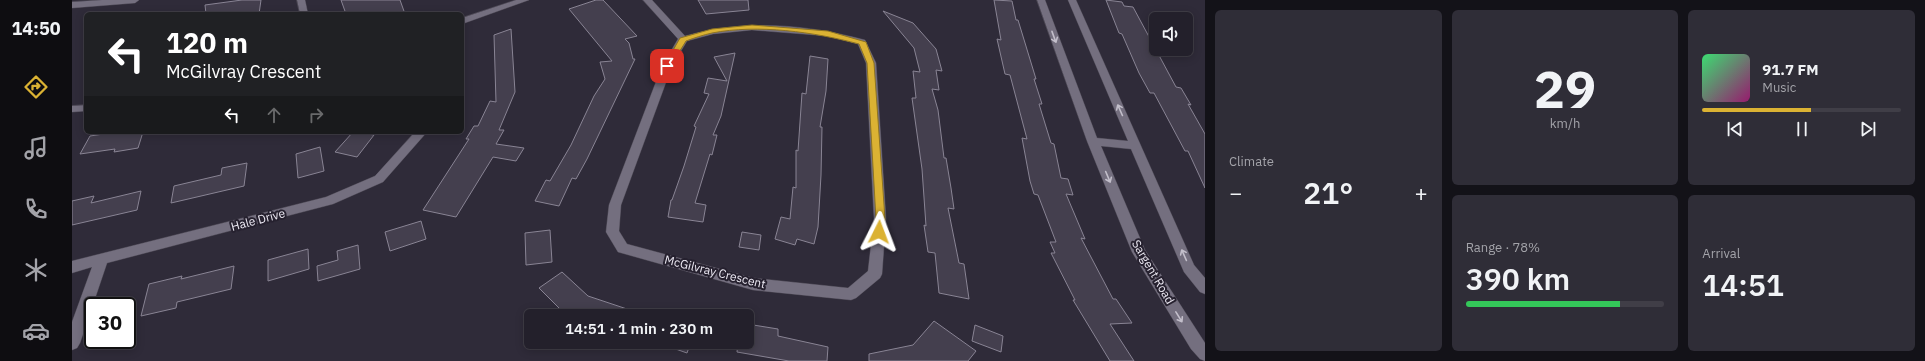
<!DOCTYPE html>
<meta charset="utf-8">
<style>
:root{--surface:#23202b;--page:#2f2d37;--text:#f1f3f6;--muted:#a3a3a9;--line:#403e47;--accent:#dbb233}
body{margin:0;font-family:"IBM Plex Sans",sans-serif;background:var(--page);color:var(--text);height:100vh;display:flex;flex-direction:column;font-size:15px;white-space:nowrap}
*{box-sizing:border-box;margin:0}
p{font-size:13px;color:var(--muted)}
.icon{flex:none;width:22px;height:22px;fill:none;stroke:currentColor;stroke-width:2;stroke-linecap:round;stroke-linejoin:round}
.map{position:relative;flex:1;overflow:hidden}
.side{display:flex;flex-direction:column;gap:10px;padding:10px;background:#131218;width:720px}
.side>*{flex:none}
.guide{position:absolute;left:12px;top:12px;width:380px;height:122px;border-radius:6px;box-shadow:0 2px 10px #0003,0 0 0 1px var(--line);background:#202124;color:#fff;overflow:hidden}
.buttons{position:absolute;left:1077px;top:12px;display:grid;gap:8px}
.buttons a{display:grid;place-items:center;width:44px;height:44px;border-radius:6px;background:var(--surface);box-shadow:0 2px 10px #0003,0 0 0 1px var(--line);font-size:20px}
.speed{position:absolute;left:12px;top:297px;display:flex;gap:8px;font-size:20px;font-weight:700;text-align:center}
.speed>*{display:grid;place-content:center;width:52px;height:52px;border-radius:50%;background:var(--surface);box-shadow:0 2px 10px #0003,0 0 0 1px var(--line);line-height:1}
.speed .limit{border:2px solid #111;border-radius:6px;background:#fff;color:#111}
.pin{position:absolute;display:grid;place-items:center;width:34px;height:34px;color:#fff;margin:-17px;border-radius:8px;box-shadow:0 2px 6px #0006}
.me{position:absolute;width:44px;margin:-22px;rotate:3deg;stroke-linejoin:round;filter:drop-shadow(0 0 3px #0008)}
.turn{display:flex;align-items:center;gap:14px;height:84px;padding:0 16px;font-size:18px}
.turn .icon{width:52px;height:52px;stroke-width:2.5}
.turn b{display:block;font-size:28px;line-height:34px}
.lanes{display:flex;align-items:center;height:38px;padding:0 16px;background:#0003;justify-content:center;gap:20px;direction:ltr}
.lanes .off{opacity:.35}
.big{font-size:30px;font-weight:600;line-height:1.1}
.side .card{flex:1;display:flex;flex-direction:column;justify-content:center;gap:6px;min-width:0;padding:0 14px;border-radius:6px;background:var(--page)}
.side .dial{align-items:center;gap:0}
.dial b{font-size:52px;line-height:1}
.song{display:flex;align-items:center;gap:12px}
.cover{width:48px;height:48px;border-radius:6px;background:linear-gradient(135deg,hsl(140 70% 55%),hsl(320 70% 35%))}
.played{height:4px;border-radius:2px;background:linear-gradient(90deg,var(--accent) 55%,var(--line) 55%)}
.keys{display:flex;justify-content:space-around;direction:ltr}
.heat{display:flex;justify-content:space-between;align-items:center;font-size:22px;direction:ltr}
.charge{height:6px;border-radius:3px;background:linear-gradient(90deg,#34c759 78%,var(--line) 0)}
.side .tiles{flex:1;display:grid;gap:10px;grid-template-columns:repeat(3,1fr)}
.card:first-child{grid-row:span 2}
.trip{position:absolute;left:452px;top:309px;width:230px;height:40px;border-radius:6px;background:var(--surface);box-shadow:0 2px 10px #0003,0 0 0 1px var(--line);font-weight:600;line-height:40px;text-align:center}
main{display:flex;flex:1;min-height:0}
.tab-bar{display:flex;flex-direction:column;width:72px;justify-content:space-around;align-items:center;background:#0e0d11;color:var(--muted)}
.tab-bar .icon{width:28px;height:28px}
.tab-bar .on{color:var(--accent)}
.tab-bar b{font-size:18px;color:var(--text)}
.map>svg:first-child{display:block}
</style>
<main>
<nav class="tab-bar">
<b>14:50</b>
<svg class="icon on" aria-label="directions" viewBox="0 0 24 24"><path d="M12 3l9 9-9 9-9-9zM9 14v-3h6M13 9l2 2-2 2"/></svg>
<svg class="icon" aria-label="music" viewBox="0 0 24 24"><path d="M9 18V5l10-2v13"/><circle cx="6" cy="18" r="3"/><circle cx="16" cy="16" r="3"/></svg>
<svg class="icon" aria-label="phone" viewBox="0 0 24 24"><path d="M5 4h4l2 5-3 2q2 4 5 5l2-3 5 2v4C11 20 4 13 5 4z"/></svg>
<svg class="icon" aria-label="climate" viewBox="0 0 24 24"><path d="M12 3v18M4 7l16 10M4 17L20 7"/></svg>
<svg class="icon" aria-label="car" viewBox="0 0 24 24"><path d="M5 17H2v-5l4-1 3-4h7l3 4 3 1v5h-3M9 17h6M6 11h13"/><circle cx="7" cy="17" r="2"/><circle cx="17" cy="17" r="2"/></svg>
</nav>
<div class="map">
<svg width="1133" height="361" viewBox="0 0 1133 361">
<rect width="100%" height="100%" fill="#2f2b39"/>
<g fill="#443f4e" stroke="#898494">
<polygon points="170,0 189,0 187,14 134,14 133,5"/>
<polygon points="269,0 328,0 333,14 274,14"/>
<polygon points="524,0 531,0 565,36 553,39 557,43 561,59 563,59 515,159 504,179 500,178 487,206 463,201 474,180 478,181 499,145 522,96 533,79 528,62 540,61 497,9"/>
<polygon points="626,0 676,0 677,10 634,14"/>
<polygon points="922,0 940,1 944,20 946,20 964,79 962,79 970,104 967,104 979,143 982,144 989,178 996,179 1001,195 994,194 1013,239 1009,238 1041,299 1044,299 1060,323 1038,324 1062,361 1038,361 1001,300 1003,300 979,253 983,253 978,242 984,242 966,195 962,194 958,181 950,138 955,139 938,75 933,74 925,39 929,40"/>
<polygon points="1034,0 1050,2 1052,6 1061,7 1104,87 1109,88 1119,105 1116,104 1133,134 1133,188 1116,151 1113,151 1082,93 1078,93 1067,73 1050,34 1047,33"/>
<polygon points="811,11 841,23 864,49 870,71 864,70 867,90 860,89 866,110 872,158 874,158 879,188 882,209 876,208 887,263 892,264 897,299 867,293 863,253 856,252 852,225 854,226 850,169 840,98 844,98 841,71 848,72 842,48"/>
<polygon points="439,29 443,92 427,130 432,130 424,144 452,148 444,161 421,157 384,217 351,210 397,139 394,139 402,126 406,126 418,101 424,102 422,35"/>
<polygon points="663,53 649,116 641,135 645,135 640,155 638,154 623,203 634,205 631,222 596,217 599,200 600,200 612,166 624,127 622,126 637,94 632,93 636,78 655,81 642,57"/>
<polygon points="738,56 756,59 754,91 748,127 750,127 749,175 746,227 742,244 725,239 723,245 703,239 709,217 718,219 721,187 724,188 724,150 726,151 730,93 734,94"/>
<polygon points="45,132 71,132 66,148 42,152 43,149 8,154 18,136"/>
<polygon points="281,132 302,135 285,157 263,152"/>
<polygon points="248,147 252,171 226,178 224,154"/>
<polygon points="175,163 172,186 99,203 102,186 149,175 150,168"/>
<polygon points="69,191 65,210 0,225 0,201 22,196 19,203"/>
<polygon points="349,221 354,239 318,251 313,232"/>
<polygon points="478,230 480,262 454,265 453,233"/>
<polygon points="670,232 689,235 687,250 667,247"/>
<polygon points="286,245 288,269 246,281 245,266 266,260 265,251"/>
<polygon points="236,249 237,269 196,281 196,260"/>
<polygon points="162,266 159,289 105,302 104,308 69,316 77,284 110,276 109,279"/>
<polygon points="490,272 516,296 567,313 567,316 495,316 467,288"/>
<polygon points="862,321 904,351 896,361 797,361 797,354 841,345"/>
<polygon points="675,324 706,329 706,336 756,347 755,361 717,361 665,352 666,342 675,342"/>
<polygon points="903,325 931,336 929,352 900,341"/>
<polygon points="600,342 619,342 615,353 598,347"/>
</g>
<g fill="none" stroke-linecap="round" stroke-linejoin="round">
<g stroke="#4b4753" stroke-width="1">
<g id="minor">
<polygon points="30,0 67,0 63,3 0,8 0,2"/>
<polygon points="225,0 233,0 236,14 228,14"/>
<polygon points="444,0 457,0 390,24 390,18"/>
<path d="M571 0H580L613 36C673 19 733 24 793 40L804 63 814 219 810 274 808 278 784 298 779 300 681 290 546 252 534 232 537 205 590 66 606 39ZM680 30 756 36 786 44 794 63 802 219 796 271 776 288 681 278 555 244 547 231 549 205 600 66 615 41 641 34Z"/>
<polygon points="965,0 973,0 1025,138 1056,141 996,0 1004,0 1122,265 1133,278 1133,294 1128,292 1112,272 1059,149 1029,146 1073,250 1133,343 1133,361 1128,359 1119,349 1060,252 1015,141"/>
<polygon points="14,105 14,111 0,112 0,106"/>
<polygon points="343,132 355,132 311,182 261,204 35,263 8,343 5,348 0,350 0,322 20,267 0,273 0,261 254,197 303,176"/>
</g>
</g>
<use href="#minor" fill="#746f7f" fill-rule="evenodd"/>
</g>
<defs><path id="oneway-shaft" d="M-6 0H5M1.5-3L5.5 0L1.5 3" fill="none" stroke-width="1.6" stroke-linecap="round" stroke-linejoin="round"/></defs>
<g stroke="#c3bfcb">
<use href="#oneway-shaft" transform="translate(982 37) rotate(70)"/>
<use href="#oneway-shaft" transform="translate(1048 110) rotate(-114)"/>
<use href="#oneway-shaft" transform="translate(1036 177) rotate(67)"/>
<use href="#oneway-shaft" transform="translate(1112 255) rotate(-114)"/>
<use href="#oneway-shaft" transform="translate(1107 317) rotate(58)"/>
</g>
<path fill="#dbb233" stroke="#8e7421" d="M680 25 756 31 794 42 802 63 813 219 810 235 807 236 802 232 804 219 795 63 787 44C742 32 686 24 640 33 631 35 622 38 614 41L598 67 592 66 608 38 640 29Z"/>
<g text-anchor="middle" stroke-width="4" stroke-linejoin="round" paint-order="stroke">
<g font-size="12" fill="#edeaf4" stroke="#26212f">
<text transform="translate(186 220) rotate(-15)" y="4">Hale Drive</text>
<text transform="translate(643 272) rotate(14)" y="4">McGilvray Crescent</text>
<text transform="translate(1081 272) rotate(60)" y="4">Sargent Road</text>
</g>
</g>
</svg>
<div class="buttons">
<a><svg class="icon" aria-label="sound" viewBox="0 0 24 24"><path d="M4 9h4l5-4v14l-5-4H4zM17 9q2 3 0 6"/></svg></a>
</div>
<div class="speed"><div class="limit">30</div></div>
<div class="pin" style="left:595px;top:66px;background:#d93025"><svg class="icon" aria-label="arrive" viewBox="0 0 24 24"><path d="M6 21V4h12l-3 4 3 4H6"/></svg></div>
<svg class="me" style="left:807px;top:232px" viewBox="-20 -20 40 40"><path d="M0-17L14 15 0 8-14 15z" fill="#dbb233" stroke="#fff" stroke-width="4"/></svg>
<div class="trip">14:51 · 1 min · 230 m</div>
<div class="guide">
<div class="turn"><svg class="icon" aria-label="left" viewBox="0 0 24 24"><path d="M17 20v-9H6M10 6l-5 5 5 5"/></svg><div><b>120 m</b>McGilvray Crescent</div></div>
<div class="lanes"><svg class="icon" aria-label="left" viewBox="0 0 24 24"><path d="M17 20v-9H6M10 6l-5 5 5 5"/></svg><svg class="icon off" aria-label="ahead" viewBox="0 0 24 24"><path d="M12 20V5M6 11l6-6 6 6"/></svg><svg class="icon off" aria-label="right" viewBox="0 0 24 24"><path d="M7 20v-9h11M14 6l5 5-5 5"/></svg></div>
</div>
</div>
<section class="side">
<div class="tiles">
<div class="card"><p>Climate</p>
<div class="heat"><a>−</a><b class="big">21°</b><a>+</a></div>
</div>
<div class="card dial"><b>29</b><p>km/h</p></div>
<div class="card">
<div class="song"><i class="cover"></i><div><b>91.7 FM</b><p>Music</p></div></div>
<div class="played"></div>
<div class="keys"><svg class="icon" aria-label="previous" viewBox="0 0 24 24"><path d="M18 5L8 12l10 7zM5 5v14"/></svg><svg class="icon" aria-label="pause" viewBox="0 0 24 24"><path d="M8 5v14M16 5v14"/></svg><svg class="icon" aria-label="next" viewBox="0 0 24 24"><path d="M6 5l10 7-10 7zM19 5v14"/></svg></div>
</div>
<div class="card"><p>Range · 78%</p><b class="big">390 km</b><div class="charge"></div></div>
<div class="card"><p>Arrival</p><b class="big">14:51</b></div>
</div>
</section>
</main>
